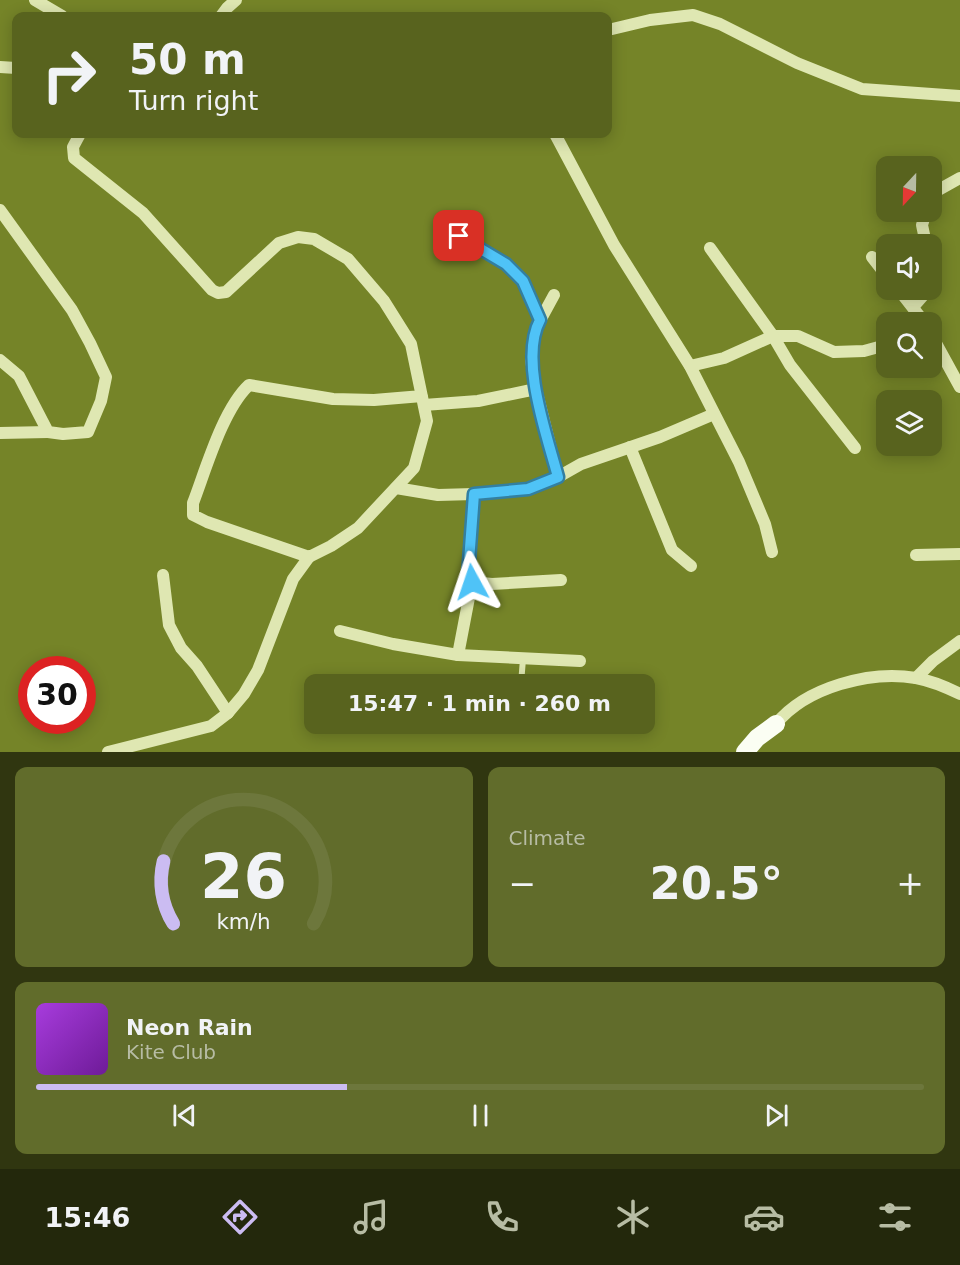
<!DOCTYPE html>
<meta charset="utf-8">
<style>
:root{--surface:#58631e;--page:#616c2b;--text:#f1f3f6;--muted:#b7bca4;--line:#6d773c;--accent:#cbbcf2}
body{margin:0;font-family:"DejaVu Sans",sans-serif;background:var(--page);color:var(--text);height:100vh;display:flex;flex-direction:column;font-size:22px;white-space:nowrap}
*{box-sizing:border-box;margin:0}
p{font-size:20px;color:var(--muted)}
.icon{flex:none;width:33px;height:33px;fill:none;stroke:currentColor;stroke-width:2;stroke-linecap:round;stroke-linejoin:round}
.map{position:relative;height:752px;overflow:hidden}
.side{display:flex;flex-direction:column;gap:15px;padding:15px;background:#303610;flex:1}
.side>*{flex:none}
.hud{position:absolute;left:12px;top:12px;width:600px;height:126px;border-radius:12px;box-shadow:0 3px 15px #0003;background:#58631e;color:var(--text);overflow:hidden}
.needle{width:39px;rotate:202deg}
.buttons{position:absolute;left:876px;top:156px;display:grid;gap:12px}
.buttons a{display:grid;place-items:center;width:66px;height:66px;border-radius:12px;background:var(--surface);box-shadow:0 3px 15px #0003;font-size:30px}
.speed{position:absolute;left:18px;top:656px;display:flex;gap:12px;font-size:30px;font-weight:700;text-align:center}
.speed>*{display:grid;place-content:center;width:78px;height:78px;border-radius:50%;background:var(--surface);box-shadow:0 3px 15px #0003;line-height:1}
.speed .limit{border:9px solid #d22;background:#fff;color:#111}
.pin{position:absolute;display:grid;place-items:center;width:51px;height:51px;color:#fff;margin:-26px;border-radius:12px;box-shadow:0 3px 9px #0006}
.me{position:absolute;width:66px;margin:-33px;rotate:355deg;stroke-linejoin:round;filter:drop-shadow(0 0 4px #0008)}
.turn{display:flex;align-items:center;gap:21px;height:126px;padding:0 18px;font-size:27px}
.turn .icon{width:78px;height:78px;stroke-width:2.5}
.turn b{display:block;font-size:42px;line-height:51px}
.big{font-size:45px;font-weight:700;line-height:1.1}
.side .widget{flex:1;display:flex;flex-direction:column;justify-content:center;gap:9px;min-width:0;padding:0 21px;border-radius:12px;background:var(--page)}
.side .dial{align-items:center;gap:0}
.dial svg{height:156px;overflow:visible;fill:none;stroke:var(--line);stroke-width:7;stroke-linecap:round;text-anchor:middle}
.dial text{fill:var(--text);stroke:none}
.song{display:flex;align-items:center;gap:18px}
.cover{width:72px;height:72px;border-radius:9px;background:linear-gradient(135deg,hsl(280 70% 55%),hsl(280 70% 35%))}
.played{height:6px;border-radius:3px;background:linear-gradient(90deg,var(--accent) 35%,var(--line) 35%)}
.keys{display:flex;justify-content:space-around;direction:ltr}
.heat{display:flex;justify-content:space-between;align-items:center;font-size:33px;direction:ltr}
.side .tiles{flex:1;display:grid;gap:15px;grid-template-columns:1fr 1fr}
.widget:last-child{grid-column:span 2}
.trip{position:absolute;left:304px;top:674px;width:351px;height:60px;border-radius:12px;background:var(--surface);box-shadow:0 3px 15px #0003;font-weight:700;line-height:60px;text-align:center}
.menu{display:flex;height:96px;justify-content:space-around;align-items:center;background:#23280c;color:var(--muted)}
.menu .icon{width:42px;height:42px}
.menu .on{color:var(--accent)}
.menu b{font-size:27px;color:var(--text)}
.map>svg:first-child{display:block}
</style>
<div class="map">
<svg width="960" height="752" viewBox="0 0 960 752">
<rect width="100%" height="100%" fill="#758428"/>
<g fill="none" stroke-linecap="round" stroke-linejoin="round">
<g stroke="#dfe7b2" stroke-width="6">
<polyline points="521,684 523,659"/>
<polyline points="517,729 518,723"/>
</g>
<g stroke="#dfe7b2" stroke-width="12">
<polyline points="35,0 62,16"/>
<polyline points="221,16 227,8 236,0"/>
<polyline points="608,30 650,20 693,15 720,24 797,63 862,89 960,96"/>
<polyline points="0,67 16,68"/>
<path d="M80 134 73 147 74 158 143 213 212 290 218 293 226 292 279 243 298 237 314 239 348 259 384 301 411 344 427 421 414 468 358 528 331 546 309 557 207 522 193 515V503C206 469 223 409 249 385L333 399 374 400 422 396"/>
<polyline points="555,134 614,245 690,366 739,462 765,524 772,552"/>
<polyline points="932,197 933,193 960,178"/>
<polyline points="0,210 72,310 90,343 106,377 101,401 88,432 63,434 48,432 19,376 0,360"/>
<polyline points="926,212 922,225 926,244"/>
<polyline points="443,226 506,264 523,281 540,320"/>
<polyline points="710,248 773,336 798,336 834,352 864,351 886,345"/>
<polyline points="872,257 886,275"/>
<polyline points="932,258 932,278"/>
<polyline points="899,290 924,322"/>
<polyline points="913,307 928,290"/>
<polyline points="932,336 960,387"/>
<polyline points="690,366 724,358 773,336 790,365 855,448"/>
<polyline points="536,389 531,360 535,330 554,295"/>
<polyline points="424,405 478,401 536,389 558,477 528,489 474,494 468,575 472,582 492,584 561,580"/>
<polyline points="0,433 48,432"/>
<polyline points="630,447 672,550 691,566"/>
<polyline points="558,477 581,464 660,437 714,414"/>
<polyline points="396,488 438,495 474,494"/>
<polyline points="916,555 960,554"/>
<polyline points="163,575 169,625 181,648 197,666 228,713"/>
<polyline points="340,631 393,644 458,655 580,661"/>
<polyline points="458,655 472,582"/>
<polyline points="916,678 933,661 960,641"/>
<path d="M776 724C806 687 871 670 916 678 932 681 946 687 960 694"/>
<polyline points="108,752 211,726 228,713 244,694 258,670 293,579 309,557"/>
</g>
<polyline stroke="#fbfef3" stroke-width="18" points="745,752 757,738 776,724"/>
</g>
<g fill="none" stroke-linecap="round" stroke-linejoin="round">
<g stroke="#337fa1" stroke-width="15">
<path id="route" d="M459 236 506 264 523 281 540 320C519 359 547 435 558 477L528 489 474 494 468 575 472 582"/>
</g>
<use href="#route" stroke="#4fc3f7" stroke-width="10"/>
</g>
</svg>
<div class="buttons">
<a><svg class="needle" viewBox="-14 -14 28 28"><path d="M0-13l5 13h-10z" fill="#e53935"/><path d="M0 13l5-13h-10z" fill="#b7bca4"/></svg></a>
<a><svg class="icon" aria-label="sound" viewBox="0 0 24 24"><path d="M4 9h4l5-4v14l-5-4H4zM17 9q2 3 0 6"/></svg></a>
<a><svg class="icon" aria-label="search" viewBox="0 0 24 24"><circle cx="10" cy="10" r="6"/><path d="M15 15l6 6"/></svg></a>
<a><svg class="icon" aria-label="layers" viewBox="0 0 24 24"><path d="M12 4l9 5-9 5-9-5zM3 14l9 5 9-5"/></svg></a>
</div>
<div class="speed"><div class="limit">30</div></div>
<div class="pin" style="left:459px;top:236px;background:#d93025"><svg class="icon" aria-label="arrive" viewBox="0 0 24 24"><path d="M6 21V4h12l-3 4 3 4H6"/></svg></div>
<svg class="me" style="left:472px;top:582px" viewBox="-20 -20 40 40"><path d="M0-17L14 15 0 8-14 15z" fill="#4fc3f7" stroke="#fff" stroke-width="4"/></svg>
<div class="trip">15:47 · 1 min · 260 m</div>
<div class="hud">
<div class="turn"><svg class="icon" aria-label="right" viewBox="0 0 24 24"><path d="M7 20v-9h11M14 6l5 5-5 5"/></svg><div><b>50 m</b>Turn right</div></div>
</div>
</div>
<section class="side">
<div class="tiles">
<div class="widget dial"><svg viewBox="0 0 100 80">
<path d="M14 69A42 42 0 1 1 86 69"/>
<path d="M14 69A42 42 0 0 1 9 37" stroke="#cbbcf2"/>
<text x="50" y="56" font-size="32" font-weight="700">26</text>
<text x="50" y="72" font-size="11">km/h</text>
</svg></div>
<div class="widget"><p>Climate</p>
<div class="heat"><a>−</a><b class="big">20.5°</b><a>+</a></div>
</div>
<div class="widget">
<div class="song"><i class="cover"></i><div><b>Neon Rain</b><p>Kite Club</p></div></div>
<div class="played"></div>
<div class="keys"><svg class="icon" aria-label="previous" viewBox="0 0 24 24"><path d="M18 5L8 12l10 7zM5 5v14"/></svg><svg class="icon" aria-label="pause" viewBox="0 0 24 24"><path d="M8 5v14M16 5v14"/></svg><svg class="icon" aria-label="next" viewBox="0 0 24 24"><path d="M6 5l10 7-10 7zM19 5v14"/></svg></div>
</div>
</div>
</section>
<nav class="menu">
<b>15:46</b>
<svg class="icon on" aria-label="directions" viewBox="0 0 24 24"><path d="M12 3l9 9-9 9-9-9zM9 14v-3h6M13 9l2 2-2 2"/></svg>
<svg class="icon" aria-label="music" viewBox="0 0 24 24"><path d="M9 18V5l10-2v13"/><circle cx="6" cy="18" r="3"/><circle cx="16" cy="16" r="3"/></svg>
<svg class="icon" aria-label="phone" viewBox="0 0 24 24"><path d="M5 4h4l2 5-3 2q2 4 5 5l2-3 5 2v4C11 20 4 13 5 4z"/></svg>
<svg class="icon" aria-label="climate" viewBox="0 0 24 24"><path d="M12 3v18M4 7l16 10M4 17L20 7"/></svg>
<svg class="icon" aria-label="car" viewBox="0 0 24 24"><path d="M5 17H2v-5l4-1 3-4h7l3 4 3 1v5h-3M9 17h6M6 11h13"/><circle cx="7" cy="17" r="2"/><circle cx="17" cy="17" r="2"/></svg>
<svg class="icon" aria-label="filters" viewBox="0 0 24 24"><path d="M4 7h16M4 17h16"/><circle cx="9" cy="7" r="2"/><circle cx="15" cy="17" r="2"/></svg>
</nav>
